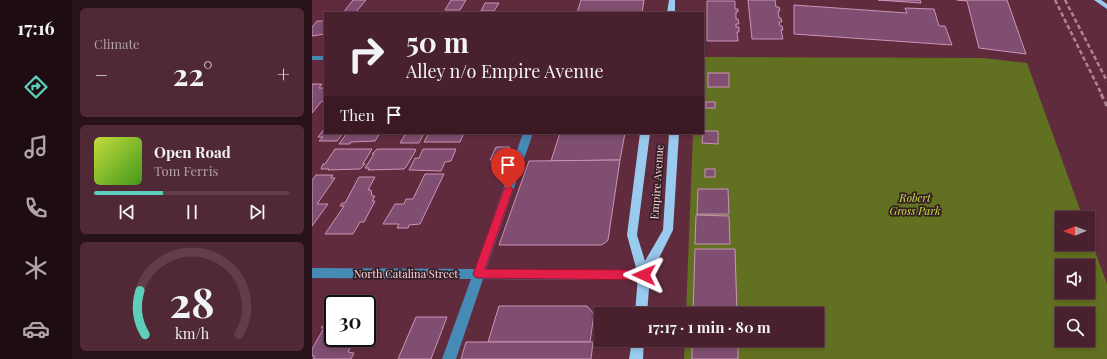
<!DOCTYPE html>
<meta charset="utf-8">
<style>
:root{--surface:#49202e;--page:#502836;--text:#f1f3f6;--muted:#b1a3aa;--line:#613e4a;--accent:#5dceb9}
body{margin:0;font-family:"Playfair Display",serif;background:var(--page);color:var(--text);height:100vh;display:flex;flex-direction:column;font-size:15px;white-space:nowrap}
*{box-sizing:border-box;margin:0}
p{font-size:13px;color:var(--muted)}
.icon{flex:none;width:22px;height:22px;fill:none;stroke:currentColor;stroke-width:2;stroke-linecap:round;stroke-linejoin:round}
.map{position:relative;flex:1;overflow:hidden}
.drawer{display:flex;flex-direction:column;gap:8px;padding:8px;background:#281219;width:240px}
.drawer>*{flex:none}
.banner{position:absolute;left:12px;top:12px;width:380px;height:122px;border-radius:0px;box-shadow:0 2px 6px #0003,0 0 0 1px var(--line);background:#49202e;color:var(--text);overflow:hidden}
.needle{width:26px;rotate:269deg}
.tools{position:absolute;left:743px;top:211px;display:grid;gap:8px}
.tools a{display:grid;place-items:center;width:40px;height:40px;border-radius:0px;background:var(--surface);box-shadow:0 2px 6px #0003,0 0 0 1px var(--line);font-size:20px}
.speed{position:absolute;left:12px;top:295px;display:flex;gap:8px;font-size:20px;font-weight:700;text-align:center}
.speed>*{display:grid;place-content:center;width:52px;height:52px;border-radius:50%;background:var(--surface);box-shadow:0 2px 6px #0003,0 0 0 1px var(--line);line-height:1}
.speed .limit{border:2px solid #111;border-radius:6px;background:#fff;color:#111}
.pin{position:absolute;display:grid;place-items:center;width:34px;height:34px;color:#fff;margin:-41px -17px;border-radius:50% 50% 50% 0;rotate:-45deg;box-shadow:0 0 4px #0007}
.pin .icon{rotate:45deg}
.me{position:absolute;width:44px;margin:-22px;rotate:271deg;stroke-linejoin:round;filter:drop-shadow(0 0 3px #0008)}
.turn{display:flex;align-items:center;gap:14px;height:84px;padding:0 16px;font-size:18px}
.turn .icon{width:52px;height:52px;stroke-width:2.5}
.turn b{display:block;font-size:28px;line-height:34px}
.then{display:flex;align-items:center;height:38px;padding:0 16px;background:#0003;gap:8px;font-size:15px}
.big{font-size:30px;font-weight:700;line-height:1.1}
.drawer .widget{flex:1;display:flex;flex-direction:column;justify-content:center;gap:6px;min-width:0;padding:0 14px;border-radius:6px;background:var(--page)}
.drawer .dial{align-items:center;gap:0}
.dial svg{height:104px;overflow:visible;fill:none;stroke:var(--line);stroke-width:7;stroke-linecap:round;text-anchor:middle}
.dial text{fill:var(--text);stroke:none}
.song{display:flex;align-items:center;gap:12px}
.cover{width:48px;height:48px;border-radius:6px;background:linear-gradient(135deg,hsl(70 70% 55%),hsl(100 70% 35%))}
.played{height:4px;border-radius:2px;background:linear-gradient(90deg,var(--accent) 35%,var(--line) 35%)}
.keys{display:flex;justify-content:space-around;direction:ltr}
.heat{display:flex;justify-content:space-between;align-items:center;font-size:22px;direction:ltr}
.trip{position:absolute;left:282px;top:307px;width:230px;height:40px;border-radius:0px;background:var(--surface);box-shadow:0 2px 6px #0003,0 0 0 1px var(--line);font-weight:700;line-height:40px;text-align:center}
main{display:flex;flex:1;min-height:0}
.dock{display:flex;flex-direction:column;width:72px;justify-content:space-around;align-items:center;background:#1d0d12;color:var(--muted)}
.dock .icon{width:28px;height:28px}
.dock .active{color:var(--accent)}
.dock b{font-size:18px;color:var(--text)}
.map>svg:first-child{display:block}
</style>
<main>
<nav class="dock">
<b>17:16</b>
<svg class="icon active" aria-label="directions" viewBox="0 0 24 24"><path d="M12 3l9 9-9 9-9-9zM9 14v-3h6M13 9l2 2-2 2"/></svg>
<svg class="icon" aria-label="music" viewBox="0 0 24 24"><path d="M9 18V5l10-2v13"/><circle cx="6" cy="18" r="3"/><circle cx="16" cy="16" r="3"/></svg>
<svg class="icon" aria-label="phone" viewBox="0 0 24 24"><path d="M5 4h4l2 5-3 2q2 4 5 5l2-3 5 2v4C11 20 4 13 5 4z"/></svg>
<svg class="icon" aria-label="climate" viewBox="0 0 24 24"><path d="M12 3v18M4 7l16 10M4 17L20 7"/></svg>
<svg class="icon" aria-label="car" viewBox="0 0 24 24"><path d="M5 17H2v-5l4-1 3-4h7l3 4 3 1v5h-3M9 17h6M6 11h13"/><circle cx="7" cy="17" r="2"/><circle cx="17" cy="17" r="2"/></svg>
</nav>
<section class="drawer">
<div class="widget"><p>Climate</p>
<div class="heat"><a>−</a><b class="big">22°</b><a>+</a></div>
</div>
<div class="widget">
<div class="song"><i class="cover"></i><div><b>Open Road</b><p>Tom Ferris</p></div></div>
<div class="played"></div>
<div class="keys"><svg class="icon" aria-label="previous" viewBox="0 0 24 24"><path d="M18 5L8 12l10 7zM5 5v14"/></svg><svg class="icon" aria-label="pause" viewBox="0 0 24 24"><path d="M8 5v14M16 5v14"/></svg><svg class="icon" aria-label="next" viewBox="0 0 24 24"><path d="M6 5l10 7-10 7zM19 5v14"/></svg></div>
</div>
<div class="widget dial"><svg viewBox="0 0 100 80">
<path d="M14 69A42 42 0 1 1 86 69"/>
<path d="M14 69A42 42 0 0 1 10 35" stroke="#5dceb9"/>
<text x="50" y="56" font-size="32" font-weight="700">28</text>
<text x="50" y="72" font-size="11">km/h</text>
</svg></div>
</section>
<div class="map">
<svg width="795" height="359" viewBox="0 0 795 359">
<rect width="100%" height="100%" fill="#612b3e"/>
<path fill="#627121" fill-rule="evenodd" d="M391 57 671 58 715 63 771 218H750V244H776V232L795 284V359H372L373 340H505V314H374L381 133H391ZM750 266H776V292H750ZM750 314H776V340H750Z"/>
<g fill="#7f4e70" stroke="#cb95b8">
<polygon points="41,0 54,0 43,13 31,13"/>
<polygon points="139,0 154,0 148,10 133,10"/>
<polygon points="269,0 332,0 330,13 265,13"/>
<polygon points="436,0 463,0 464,7 467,7 468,11 466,11 467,18 469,18 470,22 467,22 468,26 470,26 471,30 469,30 471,39 440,39"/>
<polygon points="566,0 608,0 609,3"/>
<polygon points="645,0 695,0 714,54 667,48 655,1"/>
<polygon points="395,1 423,1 423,9 426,9 426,12 424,12 424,19 426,19 427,24 424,24 424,27 427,27 427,32 425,32 426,41 395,41"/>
<polygon points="173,3 187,3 182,11 169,11"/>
<polygon points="482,5 595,13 593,8 622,9 627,26 633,26 640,45 482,34"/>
<polygon points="5,21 13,21 13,34 0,36 0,27"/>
<rect x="396" y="73" width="21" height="14"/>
<polygon points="0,84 10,84 7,88 13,88 13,100 9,102 0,113"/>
<rect x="394" y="102" width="9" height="6"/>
<polygon points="12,129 13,133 31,133 25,141 7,141 11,137 6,137"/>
<polygon points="391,131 406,131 406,144 390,143"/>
<polygon points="35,133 68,133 63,141 39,142 38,144 27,144"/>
<polygon points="94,133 112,133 107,143 88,143"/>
<polygon points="117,133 152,133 148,142 112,142"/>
<polygon points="248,133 313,133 308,160 239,161"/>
<polygon points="184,147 198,147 193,160 178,160"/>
<polygon points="23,149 60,149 51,164 53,164 48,169 16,170 17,169 9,169 11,164 13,164"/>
<polygon points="65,149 103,149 104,150 94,167 92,169 56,170 57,168 53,168 62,154 60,154"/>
<polygon points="111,149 144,149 139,161 133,162 129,171 97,170 103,158 107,158"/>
<polygon points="308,160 296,240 293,243 289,245 187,245 217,161"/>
<rect x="393" y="169" width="10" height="8"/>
<polygon points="113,174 132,174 108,224 97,225 96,228 85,228 87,224 71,224 83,204 92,204 94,199 101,199"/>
<polygon points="4,175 21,175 19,178 23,178 5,204 16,204 0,226 0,180"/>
<polygon points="47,177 63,177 56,190 59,190 60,196 63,196 60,201 63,201 52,222 48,222 41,234 13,234 32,206 28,206 30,203 33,203"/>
<polygon points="386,189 416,189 417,214 385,214"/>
<polygon points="384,215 417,216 418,244 383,244"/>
<polygon points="383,249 423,249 425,314 381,314"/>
<polygon points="187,306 275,306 282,314 278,342 176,342"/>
<polygon points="104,317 135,317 119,359 86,359"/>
<polygon points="17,318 21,318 21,338 43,338 36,352 42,353 39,359 1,359 3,356 0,356 0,349 12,328 9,328"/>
<rect x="380" y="340" width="46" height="19"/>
<polygon points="154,342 281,342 279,359 149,359"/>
</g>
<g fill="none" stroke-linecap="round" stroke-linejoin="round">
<g fill="#468ab6" fill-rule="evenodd">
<rect x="0" y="56" width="13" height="4"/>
<polygon points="211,133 221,133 174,269 332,270 336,271 338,275 336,279 332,280 171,279 144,359 130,359 159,279 0,278 0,268 163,269"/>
</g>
<g fill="#99cbee" fill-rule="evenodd">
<polygon points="357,0 363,0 363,13 355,13"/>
<polygon points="782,0 789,0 795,4 795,9"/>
<polygon points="328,133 338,133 325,235 333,261 351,230 357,133 367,133 361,230 338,276 335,314 323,314 326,275 315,235"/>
<polygon points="320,340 332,340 331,359 317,359"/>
</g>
<g stroke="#af8391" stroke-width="2.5" stroke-dasharray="4.5 2.5" stroke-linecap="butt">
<polyline points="743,0 790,95"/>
<polyline points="753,0 795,81"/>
</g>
<polyline stroke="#af8391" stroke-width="3" stroke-dasharray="5.5 3" stroke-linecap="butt" points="789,94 795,106"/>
</g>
<polygon fill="#e11d48" stroke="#92132f" points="196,186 201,189 173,269 332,270 336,272 338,275 336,278 332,280 166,278 163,277 161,274 192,189"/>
<g text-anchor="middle" stroke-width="3.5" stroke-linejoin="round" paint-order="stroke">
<g font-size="11" fill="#fbd9e2" stroke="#361e25">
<text transform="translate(345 182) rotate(-86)" y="4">Empire Avenue</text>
<text x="94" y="278">North Catalina Street</text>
</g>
<g font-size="11" font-style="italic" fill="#c6e540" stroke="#361e25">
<text x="603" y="202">Robert<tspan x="603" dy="13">Gross Park</tspan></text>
</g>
</g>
</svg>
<div class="tools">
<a><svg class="needle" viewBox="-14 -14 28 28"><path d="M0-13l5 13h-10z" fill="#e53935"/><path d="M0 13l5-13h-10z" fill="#b1a3aa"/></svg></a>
<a><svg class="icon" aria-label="sound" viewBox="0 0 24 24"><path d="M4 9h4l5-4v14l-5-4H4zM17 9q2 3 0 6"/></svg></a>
<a><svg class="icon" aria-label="search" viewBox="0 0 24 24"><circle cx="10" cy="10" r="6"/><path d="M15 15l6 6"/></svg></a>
</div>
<div class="speed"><div class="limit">30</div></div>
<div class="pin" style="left:196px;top:189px;background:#d93025"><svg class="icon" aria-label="arrive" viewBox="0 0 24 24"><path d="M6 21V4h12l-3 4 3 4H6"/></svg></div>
<svg class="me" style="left:332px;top:275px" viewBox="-20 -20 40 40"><path d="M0-17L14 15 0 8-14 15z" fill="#e11d48" stroke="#fff" stroke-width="4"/></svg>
<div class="trip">17:17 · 1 min · 80 m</div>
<div class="banner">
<div class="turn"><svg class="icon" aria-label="right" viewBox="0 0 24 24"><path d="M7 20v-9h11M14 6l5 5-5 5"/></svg><div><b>50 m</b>Alley n/o Empire Avenue</div></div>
<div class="then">Then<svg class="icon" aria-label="arrive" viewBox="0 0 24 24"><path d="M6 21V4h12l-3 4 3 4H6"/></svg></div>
</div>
</div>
</main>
